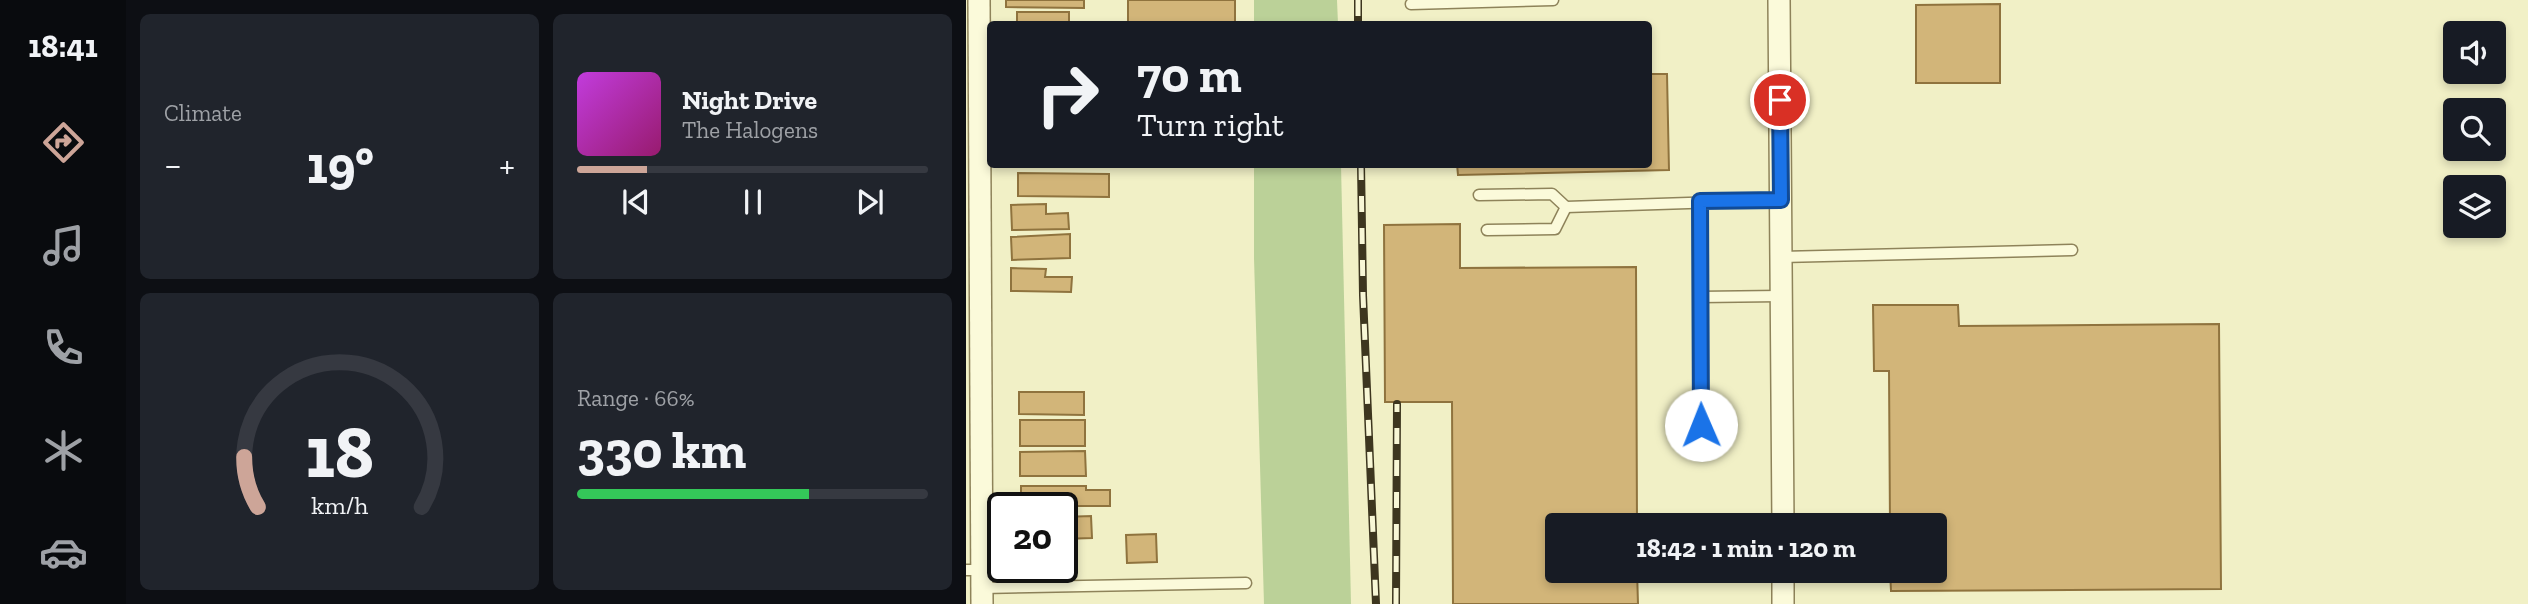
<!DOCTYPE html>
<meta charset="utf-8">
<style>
:root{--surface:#171b24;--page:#20242c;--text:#f1f3f6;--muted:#9ea1a6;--line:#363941;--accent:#cda598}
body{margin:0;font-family:"Zilla Slab",serif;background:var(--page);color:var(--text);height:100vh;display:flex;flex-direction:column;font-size:26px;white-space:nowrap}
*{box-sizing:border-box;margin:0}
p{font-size:23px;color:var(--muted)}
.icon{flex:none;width:38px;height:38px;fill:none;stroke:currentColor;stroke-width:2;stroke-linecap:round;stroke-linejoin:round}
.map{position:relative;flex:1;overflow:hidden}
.sheet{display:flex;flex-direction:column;gap:14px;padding:14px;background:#0d0f14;width:840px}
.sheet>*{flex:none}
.banner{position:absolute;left:21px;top:21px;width:665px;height:147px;border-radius:7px;box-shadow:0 4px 10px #0003;background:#171b24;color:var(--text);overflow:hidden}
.controls{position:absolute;left:1477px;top:21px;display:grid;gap:14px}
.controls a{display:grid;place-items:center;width:63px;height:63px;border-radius:7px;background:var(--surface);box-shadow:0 4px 10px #0003;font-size:35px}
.speed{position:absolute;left:21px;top:492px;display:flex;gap:14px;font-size:35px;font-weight:700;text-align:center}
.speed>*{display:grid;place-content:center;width:91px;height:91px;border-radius:50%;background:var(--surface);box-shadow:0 4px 10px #0003;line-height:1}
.speed .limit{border:4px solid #111;border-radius:10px;background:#fff;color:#111}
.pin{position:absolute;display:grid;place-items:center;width:60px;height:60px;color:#fff;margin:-30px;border:4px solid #fff;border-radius:50%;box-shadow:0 2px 7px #0007}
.me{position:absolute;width:77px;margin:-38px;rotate:359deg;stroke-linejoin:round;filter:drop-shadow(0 0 5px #0008)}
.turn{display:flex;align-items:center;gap:24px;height:147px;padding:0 35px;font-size:32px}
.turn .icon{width:91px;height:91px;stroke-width:2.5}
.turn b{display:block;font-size:49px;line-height:60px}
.big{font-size:52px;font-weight:800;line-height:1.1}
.sheet .widget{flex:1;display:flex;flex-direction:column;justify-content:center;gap:10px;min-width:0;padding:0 24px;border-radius:10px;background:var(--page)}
.sheet .dial{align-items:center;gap:0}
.dial svg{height:182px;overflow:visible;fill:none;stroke:var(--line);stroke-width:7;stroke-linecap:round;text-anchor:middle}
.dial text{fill:var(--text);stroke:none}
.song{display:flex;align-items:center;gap:21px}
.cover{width:84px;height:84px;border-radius:10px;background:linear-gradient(135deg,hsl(290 70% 55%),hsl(320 70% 35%))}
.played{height:7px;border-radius:4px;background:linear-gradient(90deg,var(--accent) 20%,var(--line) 20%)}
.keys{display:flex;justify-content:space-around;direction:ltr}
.heat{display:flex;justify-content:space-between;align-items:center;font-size:38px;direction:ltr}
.charge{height:10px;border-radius:5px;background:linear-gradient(90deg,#34c759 66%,var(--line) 0)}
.sheet .tiles{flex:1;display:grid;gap:14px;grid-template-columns:repeat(2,1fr)}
.trip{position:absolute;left:579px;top:513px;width:402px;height:70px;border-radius:7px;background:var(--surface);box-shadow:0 4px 10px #0003;font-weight:800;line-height:70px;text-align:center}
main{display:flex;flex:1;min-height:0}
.dock{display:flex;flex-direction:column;width:126px;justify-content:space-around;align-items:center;background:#090b0e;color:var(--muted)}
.dock .icon{width:49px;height:49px}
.dock .selected{color:var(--accent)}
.dock b{font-size:32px;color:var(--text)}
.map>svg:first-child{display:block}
</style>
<main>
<nav class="dock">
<b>18:41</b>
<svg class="icon selected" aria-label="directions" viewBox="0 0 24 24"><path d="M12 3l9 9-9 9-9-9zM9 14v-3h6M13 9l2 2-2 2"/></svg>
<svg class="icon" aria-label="music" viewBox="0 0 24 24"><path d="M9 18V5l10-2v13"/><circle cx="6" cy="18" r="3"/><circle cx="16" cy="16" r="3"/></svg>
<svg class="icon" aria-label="phone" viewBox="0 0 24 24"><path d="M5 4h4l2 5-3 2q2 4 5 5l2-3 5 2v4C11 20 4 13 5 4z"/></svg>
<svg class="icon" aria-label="climate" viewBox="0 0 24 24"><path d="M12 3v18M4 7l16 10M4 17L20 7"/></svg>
<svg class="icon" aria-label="car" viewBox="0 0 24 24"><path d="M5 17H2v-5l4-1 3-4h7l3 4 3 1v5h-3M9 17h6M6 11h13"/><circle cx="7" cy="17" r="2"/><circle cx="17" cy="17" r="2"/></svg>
</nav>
<section class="sheet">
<div class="tiles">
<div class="widget"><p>Climate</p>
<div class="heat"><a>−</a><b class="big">19°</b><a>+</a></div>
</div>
<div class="widget">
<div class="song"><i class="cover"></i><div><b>Night Drive</b><p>The Halogens</p></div></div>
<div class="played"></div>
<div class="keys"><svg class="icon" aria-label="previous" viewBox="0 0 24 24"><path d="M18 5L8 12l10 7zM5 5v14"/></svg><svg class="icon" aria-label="pause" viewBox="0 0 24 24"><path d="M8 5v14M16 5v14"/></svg><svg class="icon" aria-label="next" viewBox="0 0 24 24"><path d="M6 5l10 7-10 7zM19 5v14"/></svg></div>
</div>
<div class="widget dial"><svg viewBox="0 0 100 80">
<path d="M14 69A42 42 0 1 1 86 69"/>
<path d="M14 69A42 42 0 0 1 8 47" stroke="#cda598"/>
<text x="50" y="56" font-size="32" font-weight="700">18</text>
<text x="50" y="72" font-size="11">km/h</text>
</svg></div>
<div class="widget"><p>Range · 66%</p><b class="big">330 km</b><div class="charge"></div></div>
</div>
</section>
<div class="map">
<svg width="1562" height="604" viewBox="0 0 1562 604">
<rect width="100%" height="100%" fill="#f1f0c6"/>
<g fill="#bbd198">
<polygon points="288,0 371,0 372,24 288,24"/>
<polygon points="288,165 375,165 385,604 298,604 288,258"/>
</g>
<g fill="#d2b579" stroke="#8f733e" stroke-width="2">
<polygon points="40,0 118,0 118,8 40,7"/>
<rect x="162" y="0" width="107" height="24"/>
<polygon points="1034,4 1034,83 950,83 950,5"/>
<rect x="51" y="12" width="52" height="12"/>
<polygon points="682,74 701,74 703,170 492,175 491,164 682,164"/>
<polygon points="52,173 143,174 143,197 52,196"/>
<polygon points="80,204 80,214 102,213 103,229 46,230 45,205"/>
<polygon points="494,224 494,268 670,267 671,525 592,525 592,570 671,570 672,604 487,604 486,402 419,402 418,225"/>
<polygon points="104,234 104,258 46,260 45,237"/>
<polygon points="45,268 80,269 79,277 106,277 105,292 45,291"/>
<polygon points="907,305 992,305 993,326 1253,324 1255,589 925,591 924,570 970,570 970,525 924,525 923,371 908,371"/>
<polygon points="53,392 118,392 118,415 53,414"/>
<rect x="54" y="420" width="65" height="26"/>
<polygon points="119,451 120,476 54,476 54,452"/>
<polygon points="55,486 120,486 120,490 144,490 144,506 55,506"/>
<polygon points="125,516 126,538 96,539 96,517"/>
<polygon points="190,534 191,562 161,563 160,535"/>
</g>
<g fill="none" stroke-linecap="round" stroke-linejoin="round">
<g stroke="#8e835a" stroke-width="13">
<g id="service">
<polyline points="445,4 587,0"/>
<polyline points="513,195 586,194 600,207 815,200"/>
<polyline points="734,201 733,297 816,296"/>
<polyline points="521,230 589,229 600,207"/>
<polyline points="815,257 1106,250"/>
<polyline points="733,297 735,450"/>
<polyline points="0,570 16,570"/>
<polyline points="16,588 280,583"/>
</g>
</g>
<g stroke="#8e835a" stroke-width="24">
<g id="minor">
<polyline points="13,0 16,604"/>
<polyline points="813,0 817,525"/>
<polyline points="817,604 817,570"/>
</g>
</g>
<use href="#service" stroke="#fbfada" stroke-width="10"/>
<use href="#minor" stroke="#fbfada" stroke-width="21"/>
<g stroke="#3d361f" stroke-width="8">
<g id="rail">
<polyline points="392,0 392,24"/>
<polyline points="395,164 397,295 410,604"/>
<polyline points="430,604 431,404"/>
</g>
</g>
<use href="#rail" stroke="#f8f7d6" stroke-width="5" stroke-dasharray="16" stroke-linecap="butt"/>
</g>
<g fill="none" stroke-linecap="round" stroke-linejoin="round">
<g stroke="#114b97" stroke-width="18">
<polyline id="route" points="735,425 734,201 815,200 814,100"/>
</g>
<use href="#route" stroke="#1a73e8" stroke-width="12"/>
</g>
</svg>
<div class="controls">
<a><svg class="icon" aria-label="sound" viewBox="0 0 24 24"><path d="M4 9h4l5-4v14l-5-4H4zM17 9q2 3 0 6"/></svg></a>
<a><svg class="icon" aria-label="search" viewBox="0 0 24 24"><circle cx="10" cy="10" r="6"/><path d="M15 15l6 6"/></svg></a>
<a><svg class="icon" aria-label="layers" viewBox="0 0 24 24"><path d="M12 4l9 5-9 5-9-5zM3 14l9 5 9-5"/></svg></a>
</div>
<div class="speed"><div class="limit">20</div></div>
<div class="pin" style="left:814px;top:100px;background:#d93025"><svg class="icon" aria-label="arrive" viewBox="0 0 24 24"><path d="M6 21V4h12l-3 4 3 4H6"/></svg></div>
<svg class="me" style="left:735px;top:425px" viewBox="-20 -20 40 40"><circle r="19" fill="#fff"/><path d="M0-13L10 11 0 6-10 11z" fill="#1a73e8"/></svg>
<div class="trip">18:42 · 1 min · 120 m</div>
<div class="banner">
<div class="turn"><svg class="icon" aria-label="right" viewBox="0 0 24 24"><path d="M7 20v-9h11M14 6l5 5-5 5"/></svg><div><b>70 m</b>Turn right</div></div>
</div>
</div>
</main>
